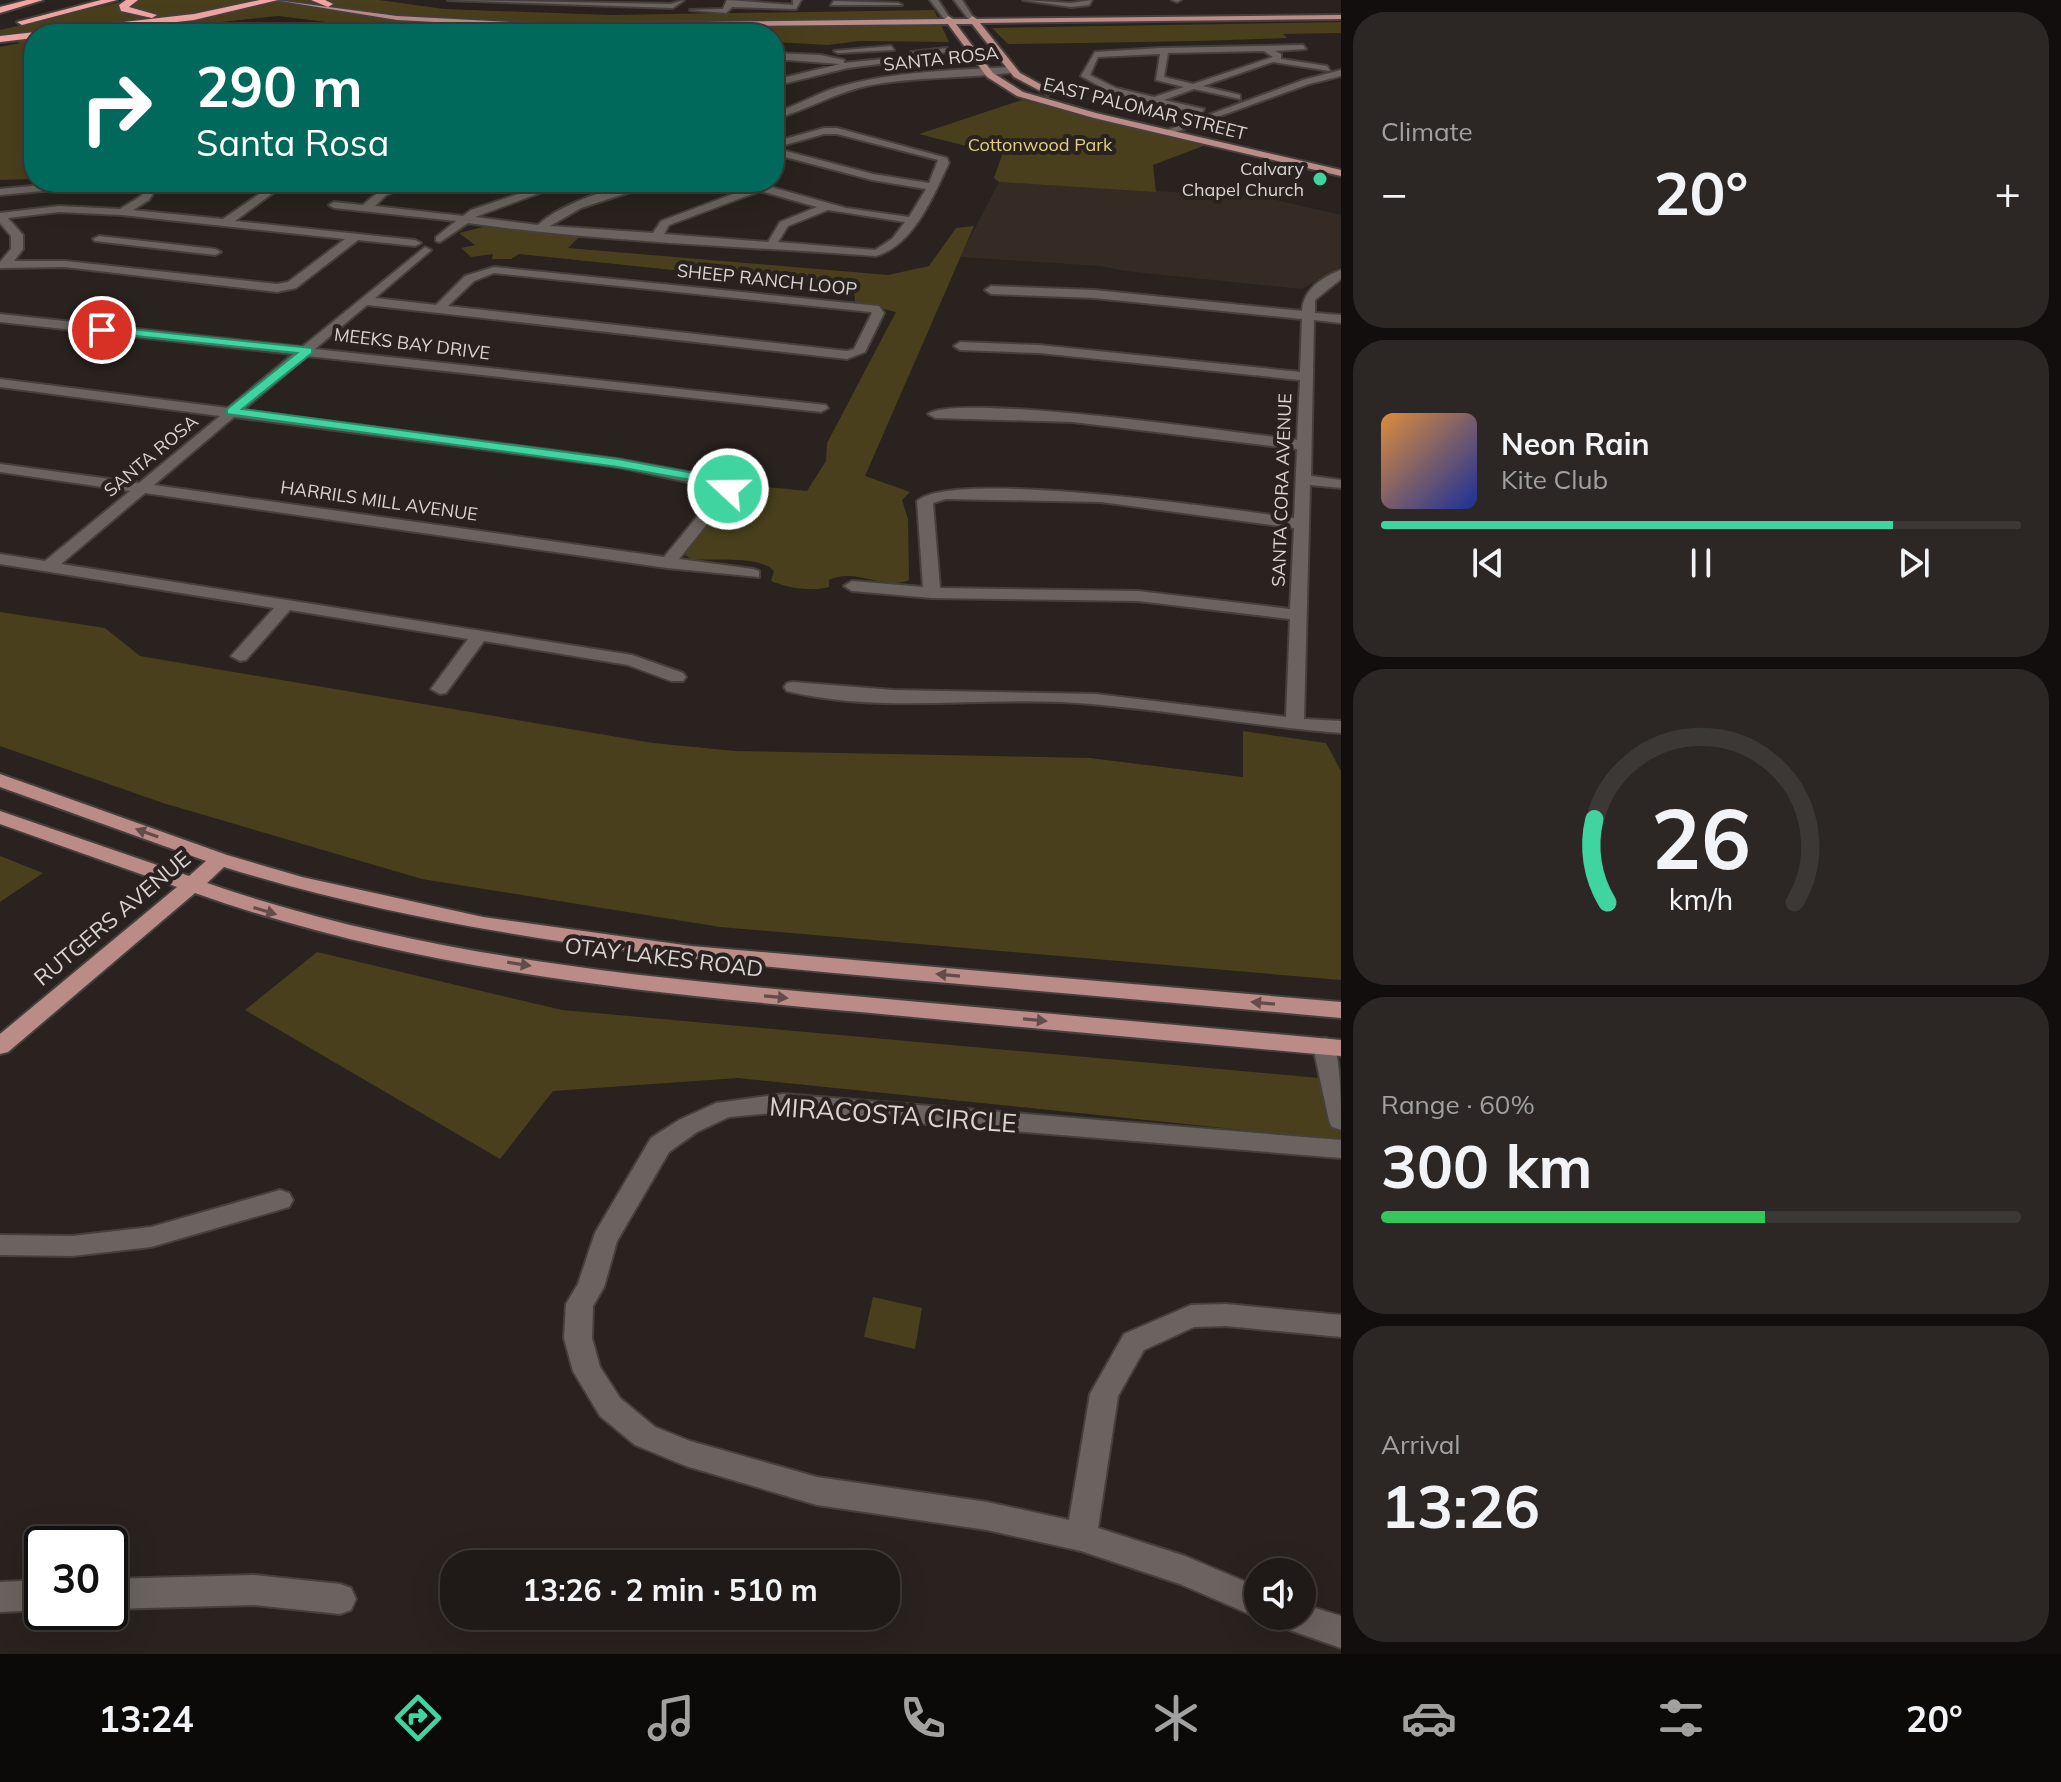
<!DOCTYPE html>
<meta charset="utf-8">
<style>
:root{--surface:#1f1a17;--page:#2c2724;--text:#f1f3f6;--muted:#a1a1a1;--line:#3c3836;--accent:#40d4a1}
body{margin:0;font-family:Mulish,sans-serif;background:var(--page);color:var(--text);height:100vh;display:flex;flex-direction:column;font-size:30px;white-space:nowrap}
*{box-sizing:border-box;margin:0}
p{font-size:26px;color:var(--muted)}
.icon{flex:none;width:44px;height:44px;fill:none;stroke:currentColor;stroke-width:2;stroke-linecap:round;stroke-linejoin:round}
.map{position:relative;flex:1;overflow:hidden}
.details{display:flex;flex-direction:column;gap:12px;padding:12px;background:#110e0d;width:720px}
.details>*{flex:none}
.top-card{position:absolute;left:24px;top:24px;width:760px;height:168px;border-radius:32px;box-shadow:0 8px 32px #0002,0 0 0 2px var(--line);background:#00695c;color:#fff;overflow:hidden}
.fabs{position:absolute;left:1244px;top:1558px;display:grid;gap:16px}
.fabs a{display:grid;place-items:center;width:72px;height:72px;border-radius:50%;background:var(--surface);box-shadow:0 8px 32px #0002,0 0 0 2px var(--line);font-size:40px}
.speed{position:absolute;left:24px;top:1526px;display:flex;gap:16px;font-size:40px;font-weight:700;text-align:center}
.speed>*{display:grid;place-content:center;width:104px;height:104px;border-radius:50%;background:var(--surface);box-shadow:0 8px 32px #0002,0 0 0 2px var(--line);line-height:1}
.speed .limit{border:4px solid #111;border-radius:12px;background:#fff;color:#111}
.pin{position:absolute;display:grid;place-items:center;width:68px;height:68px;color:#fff;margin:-34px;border:4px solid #fff;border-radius:50%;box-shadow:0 2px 8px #0007}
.me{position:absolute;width:88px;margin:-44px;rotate:291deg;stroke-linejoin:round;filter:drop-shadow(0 0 6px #0008)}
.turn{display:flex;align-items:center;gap:28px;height:168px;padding:0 40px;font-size:36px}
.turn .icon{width:104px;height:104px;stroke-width:2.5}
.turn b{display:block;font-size:56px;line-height:68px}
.big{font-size:60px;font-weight:700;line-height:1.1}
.details .tile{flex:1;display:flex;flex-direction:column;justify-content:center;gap:12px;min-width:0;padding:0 28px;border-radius:32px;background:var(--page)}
.details .dial{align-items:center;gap:0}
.dial svg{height:208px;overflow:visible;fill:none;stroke:var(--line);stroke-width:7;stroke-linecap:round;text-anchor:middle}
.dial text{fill:var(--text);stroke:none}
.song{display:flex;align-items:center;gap:24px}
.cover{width:96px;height:96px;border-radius:12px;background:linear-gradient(135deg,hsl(30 70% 55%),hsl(230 70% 35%))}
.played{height:8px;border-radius:4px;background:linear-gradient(90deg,var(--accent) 80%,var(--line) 80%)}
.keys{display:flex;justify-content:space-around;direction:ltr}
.heat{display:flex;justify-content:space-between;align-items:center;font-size:44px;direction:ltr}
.charge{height:12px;border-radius:6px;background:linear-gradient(90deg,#34c759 60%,var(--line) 0)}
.trip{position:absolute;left:440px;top:1550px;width:460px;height:80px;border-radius:32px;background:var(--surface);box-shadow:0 8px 32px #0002,0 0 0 2px var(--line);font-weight:700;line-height:80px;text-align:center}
.tabs{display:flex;height:128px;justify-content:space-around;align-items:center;background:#0c0a09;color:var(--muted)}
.tabs .icon{width:56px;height:56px}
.tabs .active{color:var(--accent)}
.tabs b{font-size:36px;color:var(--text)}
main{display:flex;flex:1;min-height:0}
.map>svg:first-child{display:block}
</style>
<main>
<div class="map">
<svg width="1341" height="1654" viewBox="0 0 1341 1654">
<rect width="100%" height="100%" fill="#29221f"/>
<polygon fill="#362a25" points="999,182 1264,197 1341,215 1341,267 1302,289 1125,271 1100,266 960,257"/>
<g fill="#493f1c">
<polygon points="129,0 379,0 444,9 610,15 934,10 949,42 859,41 828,45 774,42 774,34 424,34 278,16 166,28 34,34 34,179 0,180 0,47 20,43 0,38 0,30"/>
<path d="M1341 22V33L1283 34 1287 38C1194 42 1101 43 1008 44L992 28Z"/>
<polygon points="1022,100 1208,144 1153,165 1156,192 999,182 994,178 1002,155 919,134"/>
<path d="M487 226 580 236 568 248 888 275 929 266 956 228 974 226 865 476 910 492 902 500 908 519 909 580C883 591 856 567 829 580V587C811 592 788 588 771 581L774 571C760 555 712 561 691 559L683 554 731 492C749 483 787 489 807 491L826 461 827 443 896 312 855 302 854 289 519 254 511 259H492L493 254 471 257 461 248 475 245 459 233Z"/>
<polygon points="0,612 105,628 140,656 653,743 735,751 1090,758 1243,777 1243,731 1326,743 1341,771 1341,980 720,927 422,879 163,803 0,746"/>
<polygon points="0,856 43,873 0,902"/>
<polygon points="317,952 562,1010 1341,1080 1341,1140 738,1078 553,1091 500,1159 245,1010"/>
<polygon points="873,1297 922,1308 915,1349 864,1337"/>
</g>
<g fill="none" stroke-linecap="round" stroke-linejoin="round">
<g stroke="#46403d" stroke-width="4">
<g id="minor">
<polygon points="448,0 671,4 684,0 673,8"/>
<polygon points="727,0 793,5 793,0 801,0 796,9 732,7 726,13 690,10 723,9"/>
<polygon points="930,0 938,0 951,20 945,20"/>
<polygon points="954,0 962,0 975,20 969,20"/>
<polygon points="1023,0 1071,3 1092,0 1089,5 1071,7"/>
<polygon points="1172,0 1181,0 1177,2"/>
<polygon points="834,1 898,3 902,5 831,5"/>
<polygon points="282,27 312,34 282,31 250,34"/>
<polygon points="168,30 178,34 165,34"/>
<path d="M1303 45 1306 49 1275 51 1281 54V59L1327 66 1330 71 1273 62 1203 86 1240 95V99L1194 89 1164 100 1204 109 1201 114 1110 92 1081 76 1095 52 1161 48ZM1264 51 1273 57 1193 84 1164 77 1168 53ZM1160 54 1156 80 1184 87 1154 97 1116 88 1090 75 1098 57Z"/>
<polygon points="891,46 894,50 838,53 834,51"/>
<polygon points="947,48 950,52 915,55 911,52"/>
<polygon points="774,53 820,55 844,60 844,63 921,55 925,58 848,68 774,86 774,80 840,64 774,59"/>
<path d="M1013 67 1016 72C966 79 916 76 866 86 832 94 807 110 774 119V113C796 106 816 94 838 87 894 71 955 70 1013 67Z"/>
<polygon points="1341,70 1341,76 1309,84 1170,134 1162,132 1303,80"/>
<path d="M824 128H837L947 158 949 163C933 196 914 245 876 256 740 246 603 242 468 223L440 242 436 241V237L456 221 334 208 329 205 334 202 363 205C380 189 395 182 418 182L386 195 375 206 463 216 471 210 554 182H569L475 217 538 225C564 201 625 182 660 182L581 208 550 226 653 233 661 221 749 188 735 182 760 184 846 208 909 217 926 189 872 180 774 154V148L873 174 929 183 938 160 837 134H824L774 148V142ZM760 191 817 207 780 222 768 242 664 234 669 225ZM828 210 905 222 892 239 875 250 778 242 788 226Z"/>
<polygon points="74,182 113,182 108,185 0,195 0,189"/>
<path d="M150 182H160L149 200 133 210 223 219 267 189 242 182H265L281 187 235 221 415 240 421 243 415 246 358 240 296 288 277 292 65 267 0 268V262L11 249V236L0 223V213L59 206 120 209 141 196ZM59 212 122 215 345 239 288 282 277 284 65 261H14L23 249V235L8 218Z"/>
<polygon points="99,236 215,249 221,252 215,255 95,241 93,239"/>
<path d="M425 247 431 250 429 252 375 298 436 305 465 276 494 267 879 306 884 313 865 352 847 359 367 305 315 349 826 405 828 408 821 412 307 356 243 410 618 459 731 480 735 489 679 559 753 569 759 571V577L667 568 145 493 61 564 632 655 683 673 686 677 683 681H671L628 665 484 641 446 693 440 694 431 689 468 639 290 610 246 660 240 661 231 656 274 608 0 564V554L45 561 130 491 0 472V464L139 483 220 416 0 387V379L228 408 293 354 0 322V314L302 347ZM494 273 871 312 872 313 854 349 847 351 448 306 474 281ZM234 417 618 467 720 489 664 557 154 485Z"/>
<path d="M1341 270V279L1315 300V313L1341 315V323L1314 320 1311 476 1341 480V488L1310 485 1304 719 1341 721V733C1248 726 1155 707 1062 702 972 698 875 713 787 691L784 687 787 683 793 682 893 690 1096 694 1286 717 1290 619 1138 601 932 598 852 591 844 586 852 581 923 587 917 501C954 468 1234 510 1294 518L1297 449 1073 422 935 418 928 414C956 392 1245 434 1297 440L1300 380 1039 353 960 350 954 346 960 342 1039 345 1300 372 1302 319 1094 298 991 294 985 290 991 286 1094 290 1302 311C1303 290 1322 277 1341 270ZM946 499 1101 502 1294 528 1290 609 1138 591 940 588 933 503Z"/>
<path d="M1325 1038 1333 1040C1341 1065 1341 1103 1341 1130L1332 1127 1329 1121 1313 1046 1317 1040Z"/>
<polygon points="783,1094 1341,1140 1341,1158 783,1112 729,1117 697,1132 669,1152 617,1241 604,1287 593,1306 592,1338 600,1367 620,1398 655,1427 690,1441 817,1477 987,1502 1069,1520 1090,1394 1124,1334 1191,1305 1226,1304 1341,1315 1341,1337 1226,1326 1194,1327 1144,1350 1118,1396 1098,1528 1185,1556 1258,1587 1258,1616 1261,1616 1258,1617 1247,1613 1180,1584 1081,1551 987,1530 817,1505 686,1466 635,1445 600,1416 573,1371 564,1338 566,1304 578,1284 595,1233 651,1138 679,1120 716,1103"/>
<polygon points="280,1190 289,1193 293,1200 289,1207 151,1247 72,1256 0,1255 0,1235 72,1236 151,1227"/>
<polygon points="254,1575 340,1584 351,1588 356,1599 351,1610 340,1614 254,1605 110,1609 110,1579"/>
<polygon points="42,1580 42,1610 0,1612 0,1582"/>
<polygon points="1302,1604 1341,1616 1341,1648 1281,1627 1276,1616 1302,1616"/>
</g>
</g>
<g stroke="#46403d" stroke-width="4">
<g id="major">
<polygon points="275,0 397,16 547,24 945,19 948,16 953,19 969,19 972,16 977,19 1341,15 1341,19 980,23 1020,73 1051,90 1048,95 1014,77 972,24 956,24 993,73 1023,92 1096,113 1341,170 1341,176 1094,118 1017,96 987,77 948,24 547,28 397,20"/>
<path d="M0 774 227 855 302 877 483 917 691 946 1341 1002V1018C1191 1004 1040 991 890 978 664 958 440 934 224 867L207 883C414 955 636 977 853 996 1016 1011 1178 1025 1341 1040V1056C1181 1042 1020 1027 860 1012 636 992 408 969 195 893L8 1052 0 1054V1034L177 887 0 824V811L189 876 206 861 0 787Z"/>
</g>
</g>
<g stroke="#46403d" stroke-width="4">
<g id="highway">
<polygon points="27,0 43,0 0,13 0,7"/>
<polygon points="101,0 117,0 22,25 17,22"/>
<polygon points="126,0 138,0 129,7 157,15 152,18 121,11 119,5"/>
<polygon points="260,0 278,0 194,20 70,34 34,34 34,38 0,42 0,36 194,14"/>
<polygon points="311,0 325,0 333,4 328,7"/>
</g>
</g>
<use href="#minor" fill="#6b635f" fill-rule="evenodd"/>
<use href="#major" fill="#bb8b87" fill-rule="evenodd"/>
<use href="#highway" fill="#f1a5a2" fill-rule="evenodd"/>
</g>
<defs><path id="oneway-solid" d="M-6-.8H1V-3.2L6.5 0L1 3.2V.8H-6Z" transform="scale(2)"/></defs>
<g fill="#634c49">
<use href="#oneway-solid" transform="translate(147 833) rotate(-160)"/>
<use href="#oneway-solid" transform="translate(265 911) rotate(17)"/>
<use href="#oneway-solid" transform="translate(519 964) rotate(9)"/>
<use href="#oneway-solid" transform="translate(948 975) rotate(-175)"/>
<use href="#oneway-solid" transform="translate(776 997) rotate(5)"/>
<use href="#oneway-solid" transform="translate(1263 1003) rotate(-175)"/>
<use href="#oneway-solid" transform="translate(1035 1020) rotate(5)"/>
</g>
<polygon fill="#40d4a1" stroke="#2a8a69" stroke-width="2" points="102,326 312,348 312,353 242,409 618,459 731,480 735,489 728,493 723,492 720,486 708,483 618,467 227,414 227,409 297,353 98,332 98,327"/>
<circle fill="#40d4a1" stroke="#29221f" stroke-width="3" cx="1320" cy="179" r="8"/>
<g text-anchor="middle" stroke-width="8" stroke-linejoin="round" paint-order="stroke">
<g font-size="18" fill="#d9d5d2" stroke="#29221f">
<text transform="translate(941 59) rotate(-6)" y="6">SANTA ROSA</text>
<text transform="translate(1145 109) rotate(14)" y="6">EAST PALOMAR STREET</text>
<text transform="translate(767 280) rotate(6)" y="6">SHEEP RANCH LOOP</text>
<text transform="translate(412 344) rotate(7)" y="6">MEEKS BAY DRIVE</text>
<text transform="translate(151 456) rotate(-40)" y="6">SANTA ROSA</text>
<text transform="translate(1282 490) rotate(-88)" y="6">SANTA CORA AVENUE</text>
<text transform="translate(379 501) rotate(8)" y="6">HARRILS MILL AVENUE</text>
</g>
<g font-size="18" fill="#e2cd82" stroke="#29221f">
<text x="1040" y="151">Cottonwood Park</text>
</g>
<g font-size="18" fill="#d9d5d2" stroke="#29221f" text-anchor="end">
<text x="1304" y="175">Calvary<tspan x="1304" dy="21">Chapel Church</tspan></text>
</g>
<g font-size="22" fill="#d9d5d2" stroke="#29221f">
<text transform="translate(112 918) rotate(-40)" y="8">RUTGERS AVENUE</text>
<text transform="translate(664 957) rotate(7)" y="8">OTAY LAKES ROAD</text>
</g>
<g font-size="26" fill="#d9d5d2" stroke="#29221f">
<text transform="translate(893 1115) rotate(4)" y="9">MIRACOSTA CIRCLE</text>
</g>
</g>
</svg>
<div class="fabs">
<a><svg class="icon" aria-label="sound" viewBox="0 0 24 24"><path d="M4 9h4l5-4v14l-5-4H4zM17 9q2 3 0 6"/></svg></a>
</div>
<div class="speed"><div class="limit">30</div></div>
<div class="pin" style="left:102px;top:330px;background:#d93025"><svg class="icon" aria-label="arrive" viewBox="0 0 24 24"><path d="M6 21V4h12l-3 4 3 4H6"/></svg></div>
<svg class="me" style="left:728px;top:489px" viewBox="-20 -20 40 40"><circle r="17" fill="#40d4a1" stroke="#fff" stroke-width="3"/><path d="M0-11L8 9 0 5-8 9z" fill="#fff"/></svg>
<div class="trip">13:26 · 2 min · 510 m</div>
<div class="top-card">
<div class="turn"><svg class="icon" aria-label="right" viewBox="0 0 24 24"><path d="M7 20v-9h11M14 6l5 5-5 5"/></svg><div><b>290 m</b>Santa Rosa</div></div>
</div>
</div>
<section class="details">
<div class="tile"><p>Climate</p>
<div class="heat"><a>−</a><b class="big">20°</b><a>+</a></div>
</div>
<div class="tile">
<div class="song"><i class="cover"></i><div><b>Neon Rain</b><p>Kite Club</p></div></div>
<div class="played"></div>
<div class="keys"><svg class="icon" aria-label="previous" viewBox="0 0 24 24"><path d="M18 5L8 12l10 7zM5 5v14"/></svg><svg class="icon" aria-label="pause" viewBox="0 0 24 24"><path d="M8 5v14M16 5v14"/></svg><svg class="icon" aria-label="next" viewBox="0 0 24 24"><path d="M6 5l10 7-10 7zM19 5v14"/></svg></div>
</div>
<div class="tile dial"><svg viewBox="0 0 100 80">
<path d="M14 69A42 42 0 1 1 86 69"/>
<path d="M14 69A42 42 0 0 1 9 37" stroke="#40d4a1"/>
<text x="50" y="56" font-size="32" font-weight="700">26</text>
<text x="50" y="72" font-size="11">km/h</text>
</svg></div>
<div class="tile"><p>Range · 60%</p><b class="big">300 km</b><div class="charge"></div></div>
<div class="tile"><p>Arrival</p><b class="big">13:26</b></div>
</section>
</main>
<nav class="tabs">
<b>13:24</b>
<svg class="icon active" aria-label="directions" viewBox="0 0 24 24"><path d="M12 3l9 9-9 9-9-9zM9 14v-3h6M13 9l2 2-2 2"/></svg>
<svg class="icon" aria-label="music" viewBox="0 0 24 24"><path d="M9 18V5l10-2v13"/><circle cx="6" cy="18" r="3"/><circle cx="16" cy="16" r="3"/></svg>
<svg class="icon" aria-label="phone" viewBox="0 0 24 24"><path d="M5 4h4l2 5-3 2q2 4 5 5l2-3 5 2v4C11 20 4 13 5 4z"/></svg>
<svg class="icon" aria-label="climate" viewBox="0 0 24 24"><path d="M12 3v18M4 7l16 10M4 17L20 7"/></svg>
<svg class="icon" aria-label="car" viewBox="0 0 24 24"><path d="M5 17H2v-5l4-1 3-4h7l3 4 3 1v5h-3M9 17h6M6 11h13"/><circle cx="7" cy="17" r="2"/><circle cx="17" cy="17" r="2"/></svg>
<svg class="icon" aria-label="filters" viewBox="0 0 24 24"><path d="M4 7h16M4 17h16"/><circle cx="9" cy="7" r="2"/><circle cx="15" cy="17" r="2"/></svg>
<b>20°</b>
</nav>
